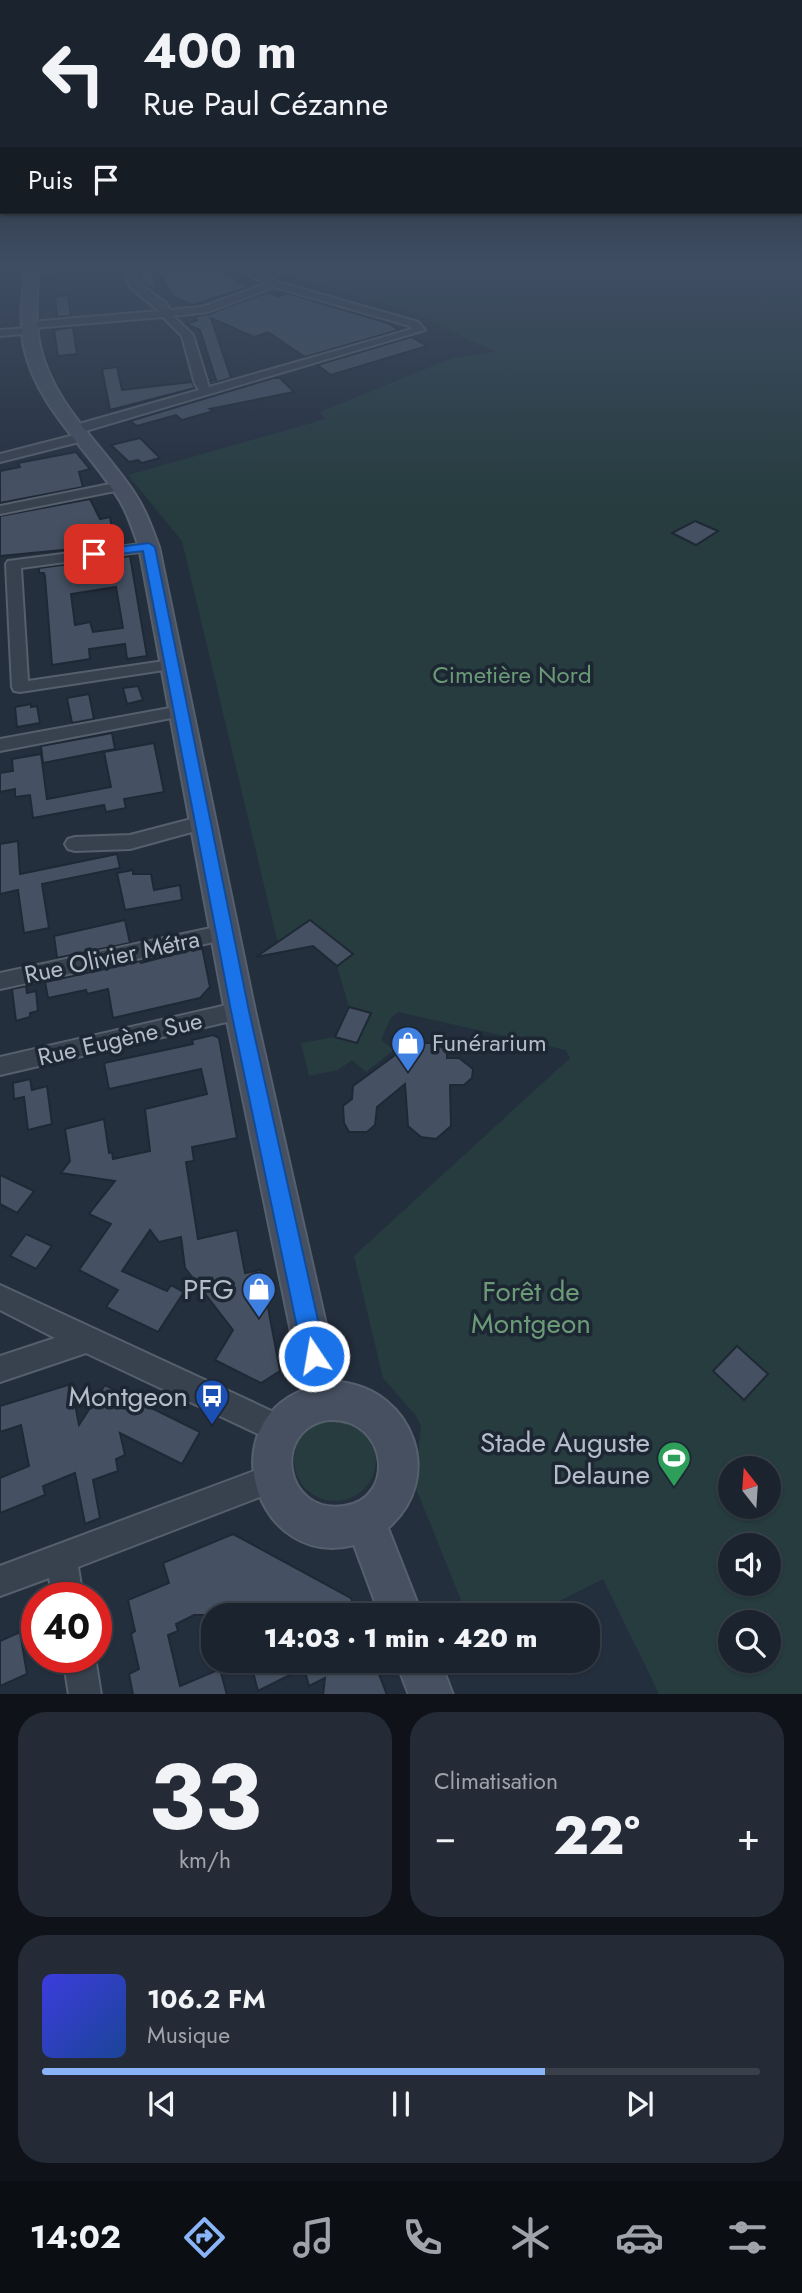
<!DOCTYPE html>
<html lang="fr">
<meta charset="utf-8">
<style>
:root{--surface:#1b232e;--page:#242b36;--text:#f1f3f6;--muted:#a0a4aa;--line:#39404a;--accent:#8ab4f8}
body{margin:0;font-family:Jost,sans-serif;background:var(--page);color:var(--text);height:100vh;display:flex;flex-direction:column;font-size:26px;white-space:nowrap}
*{box-sizing:border-box;margin:0}
p{font-size:23px;color:var(--muted)}
.icon{flex:none;width:38px;height:38px;fill:none;stroke:currentColor;stroke-width:2;stroke-linecap:round;stroke-linejoin:round}
.map{position:relative;height:1694px;overflow:hidden}
.details{display:flex;flex-direction:column;gap:18px;padding:18px;background:#0f1319;flex:1}
.details>*{flex:none}
.hud{position:absolute;left:0px;top:0px;width:803px;height:214px;box-shadow:0 2px 5px #0004,0 0 0 2px var(--line);background:#1b232e;color:var(--text);overflow:hidden}
.needle{width:46px;rotate:343deg}
.controls{position:absolute;left:718px;top:1456px;display:grid;gap:14px}
.controls a{display:grid;place-items:center;width:63px;height:63px;border-radius:50%;background:var(--surface);box-shadow:0 2px 5px #0004,0 0 0 2px var(--line);font-size:35px}
.speed{position:absolute;left:21px;top:1582px;display:flex;gap:14px;font-size:35px;font-weight:700;text-align:center}
.speed>*{display:grid;place-content:center;width:91px;height:91px;border-radius:50%;background:var(--surface);box-shadow:0 2px 5px #0004,0 0 0 2px var(--line);line-height:1}
.speed .limit{border:10px solid #d22;background:#fff;color:#111}
.pin{position:absolute;display:grid;place-items:center;width:60px;height:60px;color:#fff;margin:-30px;border-radius:14px;box-shadow:0 4px 10px #0006}
.me{position:absolute;width:77px;margin:-38px;rotate:348deg;stroke-linejoin:round;filter:drop-shadow(0 0 5px #0008)}
.turn{display:flex;align-items:center;gap:24px;height:147px;padding:0 28px;font-size:32px}
.turn .icon{width:91px;height:91px;stroke-width:2.5}
.turn b{display:block;font-size:49px;line-height:60px}
.then{display:flex;align-items:center;height:66px;padding:0 28px;background:#0003;gap:14px;font-size:26px}
.big{font-size:52px;font-weight:800;line-height:1.1}
.details .card{flex:1;display:flex;flex-direction:column;justify-content:center;gap:10px;min-width:0;padding:0 24px;border-radius:28px;background:var(--page)}
.details .dial{align-items:center;gap:0}
.dial b{font-size:91px;line-height:1}
.song{display:flex;align-items:center;gap:21px}
.cover{width:84px;height:84px;border-radius:10px;background:linear-gradient(135deg,hsl(240 70% 55%),hsl(220 70% 35%))}
.played{height:7px;border-radius:4px;background:linear-gradient(90deg,var(--accent) 70%,var(--line) 70%)}
.keys{display:flex;justify-content:space-around;direction:ltr}
.heat{display:flex;justify-content:space-between;align-items:center;font-size:38px;direction:ltr}
.details .tiles{flex:1;display:grid;gap:18px;grid-template-columns:1fr 1fr}
.card:last-child{grid-column:span 2}
.trip{position:absolute;left:201px;top:1603px;width:399px;height:70px;border-radius:28px;background:var(--surface);box-shadow:0 2px 5px #0004,0 0 0 2px var(--line);font-weight:800;line-height:70px;text-align:center}
.dock{display:flex;height:112px;justify-content:space-around;align-items:center;background:#0b0e12;color:var(--muted)}
.dock .icon{width:49px;height:49px}
.dock .selected{color:var(--accent)}
.dock b{font-size:32px;color:var(--text)}
.map>svg:first-child{display:block}
</style>
<div class="map">
<svg width="802" height="1695" viewBox="0 0 802 1695">
<rect width="100%" height="100%" fill="#242f3e"/>
<g fill="#263c3f" fill-rule="evenodd">
<path d="M253 266H802V1694H659L603 1579 531 1615H467L415 1486 421 1426 416 1416 383 1378 354 1256 570 1058 566 1050 398 1012 390 1019 381 1040 394 1050 366 1072 352 1060 338 1070 309 1076 301 1043 335 1037 349 1007 337 966 313 946 280 952 182 541 128 475 326 419 320 412 452 358 495 352 416 314ZM730 1468H768V1507H730ZM730 1545H768V1584H730ZM730 1622H768V1661H730Z"/>
<circle cx="335" cy="1460" r="41"/>
</g>
<g fill="#455162" stroke="#1f2835" stroke-width="2" fill-rule="evenodd">
<polygon points="135,266 150,266 156,289 152,289 141,281"/>
<polygon points="154,266 215,266 240,283 252,286 193,305 174,297"/>
<polygon points="268,292 279,297 286,293 388,323 399,330 305,357 268,332 254,337 211,318 231,378 211,384 210,381 216,380 200,330 186,324 197,320 196,316 209,314"/>
<polygon points="68,295 71,316 57,317 55,297"/>
<polygon points="73,327 77,354 58,356 54,330"/>
<polygon points="411,337 427,346 331,375 317,365"/>
<polygon points="117,367 122,390 192,382 195,388 110,410 102,369"/>
<polygon points="273,378 280,378 294,392 210,409 214,411 182,420 176,415 137,426 130,421"/>
<polygon points="140,438 160,458 142,463 138,460 129,462 111,445"/>
<polygon points="76,452 90,469 79,472 83,487 0,503 0,471 20,467 18,463"/>
<polygon points="90,499 100,519 110,517 115,545 0,556 0,516"/>
<polygon points="695,521 718,531 696,545 672,533"/>
<path d="M130 556 147 656 127 659 125 644 89 649 90 659 52 665 45 577 44 573H39V568ZM116 587 123 628 93 632 90 622 75 625 71 594Z"/>
<polygon points="138,686 143,700 127,704 123,688"/>
<polygon points="89,694 94,719 72,723 67,698"/>
<polygon points="31,704 31,707 37,706 40,723 17,727 15,707"/>
<polygon points="112,733 115,749 43,763 41,746"/>
<polygon points="154,743 164,792 124,799 126,808 106,812 104,805 33,818 30,795 15,797 15,789 0,792 0,773 13,771 12,759 41,754 47,799 111,787 104,752"/>
<polygon points="18,841 20,874 117,854 120,868 42,884 49,928 24,933 18,890 0,894 0,844"/>
<polygon points="133,870 133,874 151,874 154,890 180,885 182,900 125,910 117,873"/>
<polygon points="125,920 130,943 57,958 54,936"/>
<polygon points="310,920 353,954 337,966 313,946 256,957"/>
<polygon points="202,947 210,987 200,998 113,1018 108,989 87,994 86,990 48,998 45,982 141,961 141,963"/>
<polygon points="26,986 27,993 36,991 38,1011 30,1013 30,1017 16,1021 12,989"/>
<polygon points="349,1007 371,1013 357,1043 335,1037"/>
<polygon points="213,1035 219,1038 237,1138 192,1147 194,1161 186,1162 198,1239 237,1230 245,1273 261,1270 280,1371 261,1383 215,1360 233,1330 185,1268 181,1237 159,1242 150,1230 122,1271 167,1291 171,1285 184,1292 158,1332 106,1307 118,1290 79,1270 111,1224 89,1214 115,1181 61,1173 70,1161 65,1129 104,1119 109,1153 112,1152 113,1159 150,1151 145,1109 207,1094 201,1069 109,1089 104,1063 193,1044 192,1040"/>
<polygon points="417,1043 435,1043 447,1051 447,1058 459,1058 473,1069 472,1078 464,1085 450,1085 451,1126 436,1139 421,1137 408,1126 405,1084 377,1107 375,1125 367,1132 349,1132 344,1123 343,1106 352,1099 353,1086 402,1050 409,1050"/>
<polygon points="30,1079 32,1090 47,1086 52,1124 28,1130 24,1097 14,1099 13,1083"/>
<polygon points="0,1175 34,1191 17,1213 0,1204"/>
<polygon points="26,1234 52,1246 36,1269 10,1256"/>
<polygon points="737,1346 768,1374 744,1400 713,1371"/>
<polygon points="71,1384 79,1425 105,1385 200,1432 182,1464 120,1433 125,1455 116,1459 118,1471 93,1480 100,1518 85,1524 75,1473 43,1486 45,1495 0,1513 0,1478 29,1466 21,1425 0,1432 0,1406"/>
<polygon points="233,1534 351,1598 357,1615 194,1615 176,1624 178,1631 168,1635 180,1686 220,1669 227,1695 133,1695 129,1674 139,1669 131,1634 135,1631 128,1600 169,1583 163,1563"/>
<polygon points="20,1632 27,1674 0,1686 0,1641"/>
<polygon points="250,1661 374,1661 387,1695 323,1695 325,1678 309,1686 304,1668 258,1691"/>
</g>
<g fill="none" stroke-linecap="round" stroke-linejoin="round">
<g stroke="#565f6c" stroke-width="4">
<g id="street">
<path d="M66 266C57 271 35 274 27 269L31 266Z"/>
<path d="M122 266H132L139 283 166 303 170 310 202 307 265 284 236 266H249L278 282 418 322 425 330 82 432H72V426L199 390 195 384 182 336 163 317 32 328 36 331 34 333 0 336V330L28 328 24 325 30 322 159 311 130 287ZM274 287 410 326 412 329 209 387 193 335 173 316 208 312Z"/>
<polygon points="82,433 88,437 87,440 0,462 0,454"/>
<polygon points="120,482 127,486 125,489 0,514 0,506"/>
<polygon points="149,543 156,547 154,550 21,568 28,681 171,660 177,662 179,665 177,668 20,692 14,691 12,687 6,564 8,561"/>
<polygon points="181,706 190,711 187,715 0,751 0,739"/>
<polygon points="203,816 210,817 212,822 210,827 130,849 75,851 68,849 65,844 68,839 75,837 130,835"/>
<polygon points="225,925 232,928 235,933 232,938 0,989 0,973"/>
<polygon points="240,1002 248,1005 251,1011 248,1017 0,1075 0,1057"/>
<polygon points="0,1285 293,1421 297,1431 293,1441 283,1445 273,1441 86,1353 0,1382 0,1356 55,1338 0,1310"/>
<polygon points="273,1464 283,1468 287,1478 283,1488 78,1567 83,1598 53,1598 49,1578 0,1596 0,1566"/>
<polygon points="63,1657 95,1657 101,1695 69,1695"/>
</g>
</g>
<g stroke="#565f6c" stroke-width="4">
<g id="secondary">
<path d="M25 266H39C37 292 34 320 40 346 53 405 103 445 135 494 146 511 152 528 159 547L255 1011 339 1382C413 1389 446 1478 388 1528L422 1615H380L354 1545C259 1570 210 1428 303 1390L225 1011 139 547C132 528 127 510 115 493 84 445 36 405 24 347 19 321 23 292 25 266ZM329 1420C388 1417 397 1499 344 1506 283 1515 271 1428 329 1420Z"/>
<polygon points="396,1661 440,1661 453,1695 409,1695"/>
</g>
</g>
<use href="#street" fill="#38414e" fill-rule="evenodd"/>
<use href="#secondary" fill="#465061" fill-rule="evenodd"/>
</g>
<linearGradient id="sky" x2="0" y2="1"><stop stop-color="#141a22"/><stop offset="0.53" stop-color="#3f4d63"/><stop offset="1" stop-color="#3f4d63" stop-opacity="0"/></linearGradient>
<rect width="802" height="503" fill="url(#sky)"/>
<polygon fill="#1a73e8" stroke="#114b97" stroke-width="2" points="149,543 155,547 249,1011 326,1356 322,1363 314,1367 307,1363 303,1356 231,1011 143,551 94,557 88,554 94,550"/>
<defs>
<g id="shop-pin" transform="scale(1.75)"><path d="M0 17L-7.5 6A9.5 9.5 0 1 1 7.5 6Z" fill="#3f7fe0" stroke="#1d2633"/><path d="M-5-2.5h2.3a2.7 3.5 0 0 1 5.4 0H5L5.5 6h-11ZM-1.5-2.5h3a1.5 2.3 0 0 0-3 0Z" fill="#fff"/></g>
<g id="bus-pin" transform="scale(1.75)"><path d="M0 17L-7.5 6A9.5 9.5 0 1 1 7.5 6Z" fill="#1a4fb4" stroke="#1d2633"/><path d="M-5-6H5V4H4V6H2V4H-2V6H-4V4H-5ZM-3.5-4V0h7V-4ZM-3.5 1.2v1.5H-2V1.2ZM2 1.2v1.5H3.5V1.2Z" fill="#fff"/></g>
<g id="stadium-pin" transform="scale(1.75)"><path d="M0 17L-7.5 6A9.5 9.5 0 1 1 7.5 6Z" fill="#2e9e5b" stroke="#1d2633"/><path d="M0-5a6.5 5 0 1 0 0 10a6.5 5 0 1 0 0-10ZM-3.5-1.8h7v3.6h-7Z" fill="#fff"/></g>
</defs>
<g fill-rule="evenodd">
<use href="#shop-pin" x="408" y="1043"/>
<use href="#shop-pin" x="259" y="1289"/>
<use href="#bus-pin" x="212" y="1396"/>
<use href="#stadium-pin" x="674" y="1458"/>
</g>
<g text-anchor="middle" stroke-width="7" stroke-linejoin="round" paint-order="stroke">
<g font-size="24" fill="#6b9a76" stroke="#1d2633">
<text x="512" y="683">Cimetière Nord</text>
</g>
<g font-size="24" fill="#b4bcc9" stroke="#1d2633">
<text transform="translate(112 957) rotate(-12)" y="8">Rue Olivier Métra</text>
<text transform="translate(120 1039) rotate(-13)" y="8">Rue Eugène Sue</text>
</g>
<g font-size="24" fill="#b4bcc9" stroke="#1d2633" text-anchor="start">
<text x="432" y="1051">Funérarium</text>
</g>
<g font-size="28" fill="#b4bcc9" stroke="#1d2633" text-anchor="end">
<text x="234" y="1299">PFG</text>
<text x="188" y="1406">Montgeon</text>
<text x="650" y="1452">Stade Auguste<tspan x="650" dy="32">Delaune</tspan></text>
</g>
<g font-size="28" fill="#6b9a76" stroke="#1d2633">
<text x="531" y="1301">Forêt de<tspan x="531" dy="32">Montgeon</tspan></text>
</g>
</g>
</svg>
<div class="controls">
<a><svg class="needle" viewBox="-14 -14 28 28"><path d="M0-13l5 13h-10z" fill="#e53935"/><path d="M0 13l5-13h-10z" fill="#a0a4aa"/></svg></a>
<a><svg class="icon" aria-label="sound" viewBox="0 0 24 24"><path d="M4 9h4l5-4v14l-5-4H4zM17 9q2 3 0 6"/></svg></a>
<a><svg class="icon" aria-label="search" viewBox="0 0 24 24"><circle cx="10" cy="10" r="6"/><path d="M15 15l6 6"/></svg></a>
</div>
<div class="speed"><div class="limit">40</div></div>
<div class="pin" style="left:94px;top:554px;background:#d93025"><svg class="icon" aria-label="arrive" viewBox="0 0 24 24"><path d="M6 21V4h12l-3 4 3 4H6"/></svg></div>
<svg class="me" style="left:314px;top:1356px" viewBox="-20 -20 40 40"><circle r="17" fill="#1a73e8" stroke="#fff" stroke-width="3"/><path d="M0-11L8 9 0 5-8 9z" fill="#fff"/></svg>
<div class="trip">14:03 · 1 min · 420 m</div>
<div class="hud">
<div class="turn"><svg class="icon" aria-label="left" viewBox="0 0 24 24"><path d="M17 20v-9H6M10 6l-5 5 5 5"/></svg><div><b>400 m</b>Rue Paul Cézanne</div></div>
<div class="then">Puis<svg class="icon" aria-label="arrive" viewBox="0 0 24 24"><path d="M6 21V4h12l-3 4 3 4H6"/></svg></div>
</div>
</div>
<section class="details">
<div class="tiles">
<div class="card dial"><b>33</b><p>km/h</p></div>
<div class="card"><p>Climatisation</p>
<div class="heat"><a>−</a><b class="big">22°</b><a>+</a></div>
</div>
<div class="card">
<div class="song"><i class="cover"></i><div><b>106.2 FM</b><p>Musique</p></div></div>
<div class="played"></div>
<div class="keys"><svg class="icon" aria-label="previous" viewBox="0 0 24 24"><path d="M18 5L8 12l10 7zM5 5v14"/></svg><svg class="icon" aria-label="pause" viewBox="0 0 24 24"><path d="M8 5v14M16 5v14"/></svg><svg class="icon" aria-label="next" viewBox="0 0 24 24"><path d="M6 5l10 7-10 7zM19 5v14"/></svg></div>
</div>
</div>
</section>
<nav class="dock">
<b>14:02</b>
<svg class="icon selected" aria-label="directions" viewBox="0 0 24 24"><path d="M12 3l9 9-9 9-9-9zM9 14v-3h6M13 9l2 2-2 2"/></svg>
<svg class="icon" aria-label="music" viewBox="0 0 24 24"><path d="M9 18V5l10-2v13"/><circle cx="6" cy="18" r="3"/><circle cx="16" cy="16" r="3"/></svg>
<svg class="icon" aria-label="phone" viewBox="0 0 24 24"><path d="M5 4h4l2 5-3 2q2 4 5 5l2-3 5 2v4C11 20 4 13 5 4z"/></svg>
<svg class="icon" aria-label="climate" viewBox="0 0 24 24"><path d="M12 3v18M4 7l16 10M4 17L20 7"/></svg>
<svg class="icon" aria-label="car" viewBox="0 0 24 24"><path d="M5 17H2v-5l4-1 3-4h7l3 4 3 1v5h-3M9 17h6M6 11h13"/><circle cx="7" cy="17" r="2"/><circle cx="17" cy="17" r="2"/></svg>
<svg class="icon" aria-label="filters" viewBox="0 0 24 24"><path d="M4 7h16M4 17h16"/><circle cx="9" cy="7" r="2"/><circle cx="15" cy="17" r="2"/></svg>
</nav>
